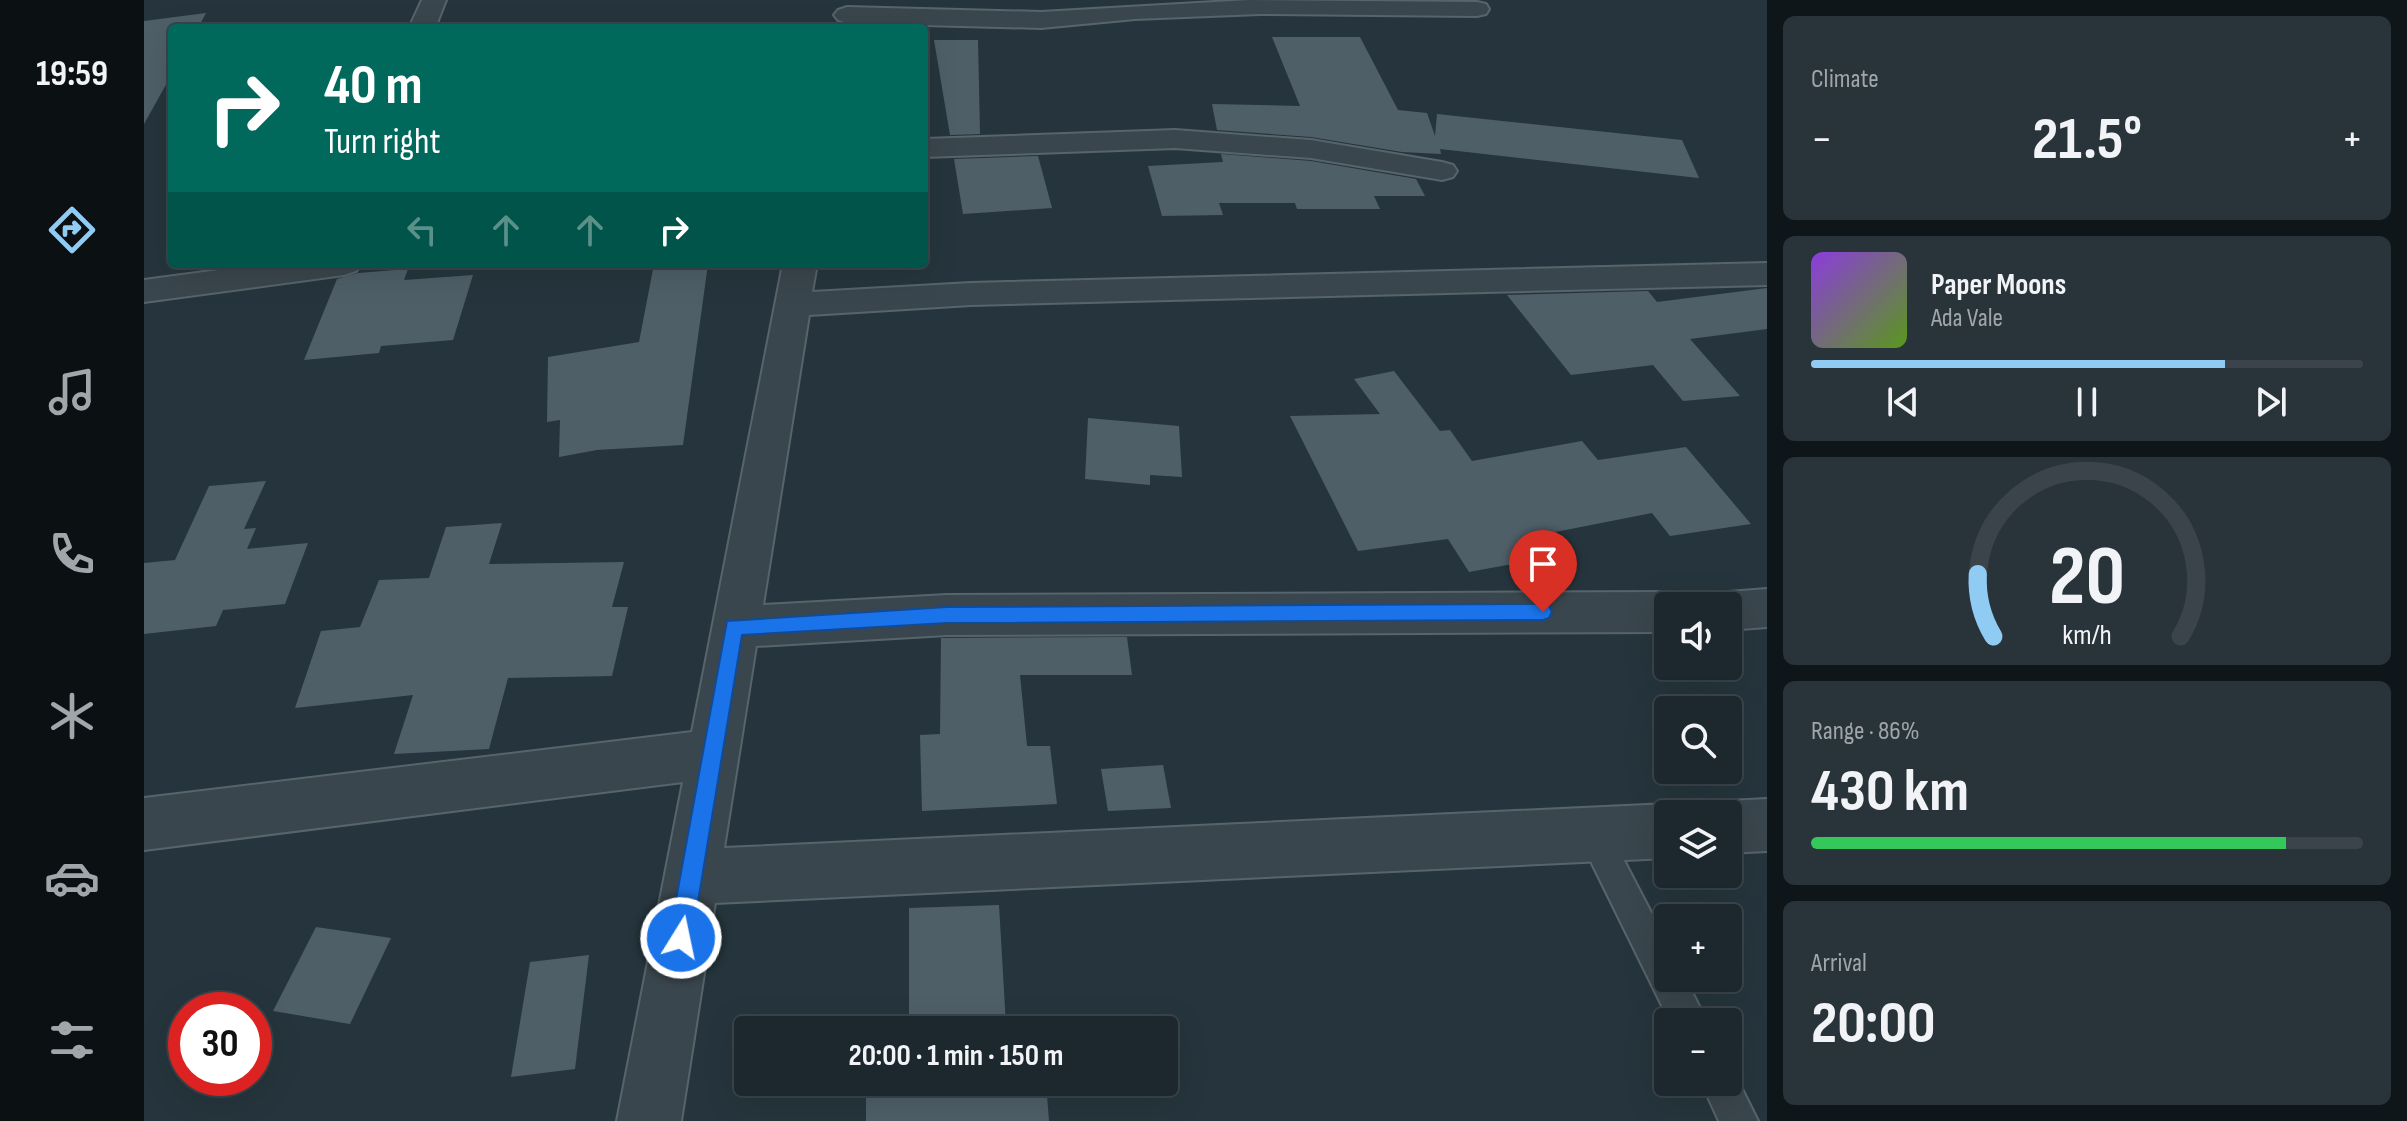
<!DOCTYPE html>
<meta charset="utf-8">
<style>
:root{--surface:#1c282e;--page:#29343a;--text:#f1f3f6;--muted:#a0a6aa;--line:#3a444a;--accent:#90cbf3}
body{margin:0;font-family:"Sofia Sans Condensed",sans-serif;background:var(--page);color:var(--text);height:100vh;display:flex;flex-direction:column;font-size:30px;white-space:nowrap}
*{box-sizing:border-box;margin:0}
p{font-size:26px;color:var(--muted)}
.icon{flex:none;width:44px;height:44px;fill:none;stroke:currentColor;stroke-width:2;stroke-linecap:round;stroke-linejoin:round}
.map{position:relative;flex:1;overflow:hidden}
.panel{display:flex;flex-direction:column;gap:16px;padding:16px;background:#0f1619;width:640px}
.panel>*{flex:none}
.top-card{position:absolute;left:24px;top:24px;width:760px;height:244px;border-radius:8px;box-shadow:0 8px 32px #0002,0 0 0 2px var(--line);background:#00695c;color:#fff;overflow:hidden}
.buttons{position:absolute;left:1510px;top:592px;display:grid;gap:16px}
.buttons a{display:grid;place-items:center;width:88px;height:88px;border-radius:8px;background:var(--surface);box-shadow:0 8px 32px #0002,0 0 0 2px var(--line);font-size:40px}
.speed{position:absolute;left:24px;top:992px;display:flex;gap:16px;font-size:40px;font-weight:700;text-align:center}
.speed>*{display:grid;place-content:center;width:104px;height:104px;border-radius:50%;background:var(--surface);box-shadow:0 8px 32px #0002,0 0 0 2px var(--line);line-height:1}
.speed .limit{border:12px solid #d22;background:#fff;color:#111}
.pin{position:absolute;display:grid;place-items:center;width:68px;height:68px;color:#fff;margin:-82px -34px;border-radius:50% 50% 50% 0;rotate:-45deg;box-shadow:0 0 8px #0007}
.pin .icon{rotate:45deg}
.me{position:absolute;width:88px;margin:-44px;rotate:10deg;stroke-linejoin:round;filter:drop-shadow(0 0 6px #0008)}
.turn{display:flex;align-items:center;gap:28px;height:168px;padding:0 24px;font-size:36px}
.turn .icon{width:104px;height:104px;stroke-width:2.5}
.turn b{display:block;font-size:56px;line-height:68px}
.lanes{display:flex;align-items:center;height:76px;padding:0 24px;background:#0003;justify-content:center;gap:40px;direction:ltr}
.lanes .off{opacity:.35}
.big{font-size:60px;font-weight:700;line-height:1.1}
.panel .card{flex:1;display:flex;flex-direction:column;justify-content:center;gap:12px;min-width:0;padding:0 28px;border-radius:12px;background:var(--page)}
.panel .dial{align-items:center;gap:0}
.dial svg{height:208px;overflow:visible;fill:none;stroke:var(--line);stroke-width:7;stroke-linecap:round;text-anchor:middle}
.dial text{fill:var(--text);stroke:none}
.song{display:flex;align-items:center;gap:24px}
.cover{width:96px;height:96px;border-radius:12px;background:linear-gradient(135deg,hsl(270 70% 55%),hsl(90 70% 35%))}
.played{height:8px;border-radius:4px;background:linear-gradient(90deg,var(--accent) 75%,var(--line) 75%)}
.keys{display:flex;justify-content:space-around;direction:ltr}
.heat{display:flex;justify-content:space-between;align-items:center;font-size:44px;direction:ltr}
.charge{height:12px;border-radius:6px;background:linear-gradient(90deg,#34c759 86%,var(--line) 0)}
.trip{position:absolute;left:590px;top:1016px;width:444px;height:80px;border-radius:8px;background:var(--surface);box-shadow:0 8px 32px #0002,0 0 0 2px var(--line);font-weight:700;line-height:80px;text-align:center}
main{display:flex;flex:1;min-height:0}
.tab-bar{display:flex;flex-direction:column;width:144px;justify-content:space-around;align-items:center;background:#0b1012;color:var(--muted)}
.tab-bar .icon{width:56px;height:56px}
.tab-bar .selected{color:var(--accent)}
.tab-bar b{font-size:36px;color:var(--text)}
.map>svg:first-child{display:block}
</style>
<main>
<nav class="tab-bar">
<b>19:59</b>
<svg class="icon selected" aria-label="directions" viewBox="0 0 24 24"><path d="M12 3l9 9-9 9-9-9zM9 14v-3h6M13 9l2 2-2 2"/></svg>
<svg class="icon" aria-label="music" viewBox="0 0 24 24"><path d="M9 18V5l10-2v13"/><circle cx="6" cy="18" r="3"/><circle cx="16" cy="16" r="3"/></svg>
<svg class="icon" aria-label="phone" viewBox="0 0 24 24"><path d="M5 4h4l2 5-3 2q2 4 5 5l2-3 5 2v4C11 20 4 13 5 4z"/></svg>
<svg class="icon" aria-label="climate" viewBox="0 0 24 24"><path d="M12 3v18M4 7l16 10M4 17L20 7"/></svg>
<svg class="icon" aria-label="car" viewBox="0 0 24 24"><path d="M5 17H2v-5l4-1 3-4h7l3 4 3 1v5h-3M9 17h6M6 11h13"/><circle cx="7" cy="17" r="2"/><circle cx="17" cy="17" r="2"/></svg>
<svg class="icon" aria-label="filters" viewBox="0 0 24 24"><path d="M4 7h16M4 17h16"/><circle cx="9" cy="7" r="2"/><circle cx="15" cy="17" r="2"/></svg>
</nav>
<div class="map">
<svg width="1623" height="1121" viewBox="0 0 1623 1121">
<rect width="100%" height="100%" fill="#26353d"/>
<g fill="#4f5f68">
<polygon points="62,13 54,28 28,28 28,74 0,124 0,21"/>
<polygon points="1128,37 1216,37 1254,110 1283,113 1291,136 1293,114 1538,140 1555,178 1296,149 1297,154 1258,152 1167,137 1073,130 1068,104 1156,106"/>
<polygon points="790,40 834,40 836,134 806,135"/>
<polygon points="1077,154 1167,161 1272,179 1281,196 1230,196 1236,209 1153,209 1151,203 1075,203 1079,215 1018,216 1004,166 1079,162"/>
<polygon points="894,156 908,208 819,214 810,159"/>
<polygon points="510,264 564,264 539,445 453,450 415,457 416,420 403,422 404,357 495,342"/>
<polygon points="264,269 260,280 329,275 309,340 237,346 235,353 160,360 193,279 214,273"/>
<polygon points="1623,288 1623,329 1546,339 1596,396 1539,401 1509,365 1427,375 1363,295 1504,291 1513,302"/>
<polygon points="1250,371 1296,431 1306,430 1328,461 1438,441 1454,460 1542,447 1607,524 1526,536 1508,513 1381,538 1396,559 1325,572 1304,539 1214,551 1146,416 1236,414 1210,379"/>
<polygon points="944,418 1035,426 1038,477 1006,475 1006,485 941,479"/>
<polygon points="122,481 100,529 112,528 103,549 164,543 141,604 79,610 72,626 0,634 0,563 31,560 65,486"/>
<polygon points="358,523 345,564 480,562 468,607 484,607 468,676 364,678 345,749 250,754 269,695 151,708 177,631 216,627 235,580 285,578 302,527"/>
<polygon points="983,637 988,675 876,675 883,746 906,746 913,804 778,811 776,735 796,734 797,638"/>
<polygon points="1019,765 1027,808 964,811 957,769"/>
<polygon points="855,905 862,1025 898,1024 898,1030 723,1030 765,1026 765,908"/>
<polygon points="172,927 247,938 206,1024 129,1011"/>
<polygon points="445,955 431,1069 367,1077 386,962"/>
<polygon points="722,1082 902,1082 905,1121 722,1121"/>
</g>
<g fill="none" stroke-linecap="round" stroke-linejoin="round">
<g stroke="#57646b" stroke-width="4">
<g id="lane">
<polygon points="1450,819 1461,824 1524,945 1524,978 1541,978 1563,1022 1526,1022 1434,835 1439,824"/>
<polygon points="1584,1067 1588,1069 1614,1121 1575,1121 1557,1082 1584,1082"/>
</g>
</g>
<g stroke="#57646b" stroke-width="4">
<g id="street">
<polygon points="278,0 302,0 291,28 265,28"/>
<polygon points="1105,0 1333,2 1342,4 1345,9 1342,14 1333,16 1116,14 991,19 897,28 703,23 694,20 690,15 694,10 703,7 897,12"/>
<polygon points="1031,130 1167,140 1298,162 1309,165 1313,171 1309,177 1298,180 1167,158 1031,148 780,157 780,139"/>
<polygon points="1623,263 1623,285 827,305 665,315 619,605 803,595 1524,592 1540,598 1544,606 1524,606 1524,632 803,635 612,646 580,848 1524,804 1544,814 1524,814 1524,858 571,903 537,1121 473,1121 539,782 0,850 0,798 548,732 639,264 673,264 668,292 827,283"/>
<polygon points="120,264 217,264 212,271 200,275 0,302 0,280"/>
<polygon points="1623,589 1623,627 1584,630 1584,606 1564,606 1568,597 1584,592"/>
<polygon points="1623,799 1623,851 1584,853 1584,814 1563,814 1565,808 1584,801"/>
</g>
</g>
<use href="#lane" fill="#3a464d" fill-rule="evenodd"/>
<use href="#street" fill="#3a464d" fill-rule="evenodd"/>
</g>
<polygon fill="#1a73e8" stroke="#114b97" stroke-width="2" points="1399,604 1405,606 1408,612 1405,618 1399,620 803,623 598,635 548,938 545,946 537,950 528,946 525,938 583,621 803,607"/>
</svg>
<div class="buttons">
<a><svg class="icon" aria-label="sound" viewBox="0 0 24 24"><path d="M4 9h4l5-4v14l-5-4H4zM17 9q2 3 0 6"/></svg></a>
<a><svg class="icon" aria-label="search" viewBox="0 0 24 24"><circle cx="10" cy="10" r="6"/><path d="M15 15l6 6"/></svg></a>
<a><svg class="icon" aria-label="layers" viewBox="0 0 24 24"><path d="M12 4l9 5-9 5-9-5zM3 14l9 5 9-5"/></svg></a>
<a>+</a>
<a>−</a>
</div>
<div class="speed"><div class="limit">30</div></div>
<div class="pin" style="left:1399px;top:612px;background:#d93025"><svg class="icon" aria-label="arrive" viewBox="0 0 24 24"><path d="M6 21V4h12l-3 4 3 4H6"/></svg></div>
<svg class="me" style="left:537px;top:938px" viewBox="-20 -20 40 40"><circle r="17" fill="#1a73e8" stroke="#fff" stroke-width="3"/><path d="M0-11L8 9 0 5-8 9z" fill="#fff"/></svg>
<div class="trip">20:00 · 1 min · 150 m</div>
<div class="top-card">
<div class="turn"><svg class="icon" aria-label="right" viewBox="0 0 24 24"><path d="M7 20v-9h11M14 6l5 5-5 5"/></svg><div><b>40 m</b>Turn right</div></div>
<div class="lanes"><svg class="icon off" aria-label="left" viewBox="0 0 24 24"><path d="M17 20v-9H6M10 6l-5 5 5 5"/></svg><svg class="icon off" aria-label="ahead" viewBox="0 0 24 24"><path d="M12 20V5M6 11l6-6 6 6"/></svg><svg class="icon off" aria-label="ahead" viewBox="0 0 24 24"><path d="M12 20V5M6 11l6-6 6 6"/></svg><svg class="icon" aria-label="right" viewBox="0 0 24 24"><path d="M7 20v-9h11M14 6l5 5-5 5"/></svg></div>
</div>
</div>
<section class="panel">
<div class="card"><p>Climate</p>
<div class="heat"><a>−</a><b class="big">21.5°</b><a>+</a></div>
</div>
<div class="card">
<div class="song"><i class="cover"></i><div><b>Paper Moons</b><p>Ada Vale</p></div></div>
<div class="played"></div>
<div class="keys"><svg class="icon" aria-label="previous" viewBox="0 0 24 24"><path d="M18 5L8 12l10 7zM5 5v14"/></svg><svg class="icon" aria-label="pause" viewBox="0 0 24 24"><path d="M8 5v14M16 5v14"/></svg><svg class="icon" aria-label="next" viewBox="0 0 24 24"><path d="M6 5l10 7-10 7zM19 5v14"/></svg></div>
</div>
<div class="card dial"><svg viewBox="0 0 100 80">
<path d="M14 69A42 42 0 1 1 86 69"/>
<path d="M14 69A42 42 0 0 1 8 45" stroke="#90cbf3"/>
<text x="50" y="56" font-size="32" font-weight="700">20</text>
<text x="50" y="72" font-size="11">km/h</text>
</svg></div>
<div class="card"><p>Range · 86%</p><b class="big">430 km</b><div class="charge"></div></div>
<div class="card"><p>Arrival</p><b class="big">20:00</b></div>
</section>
</main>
